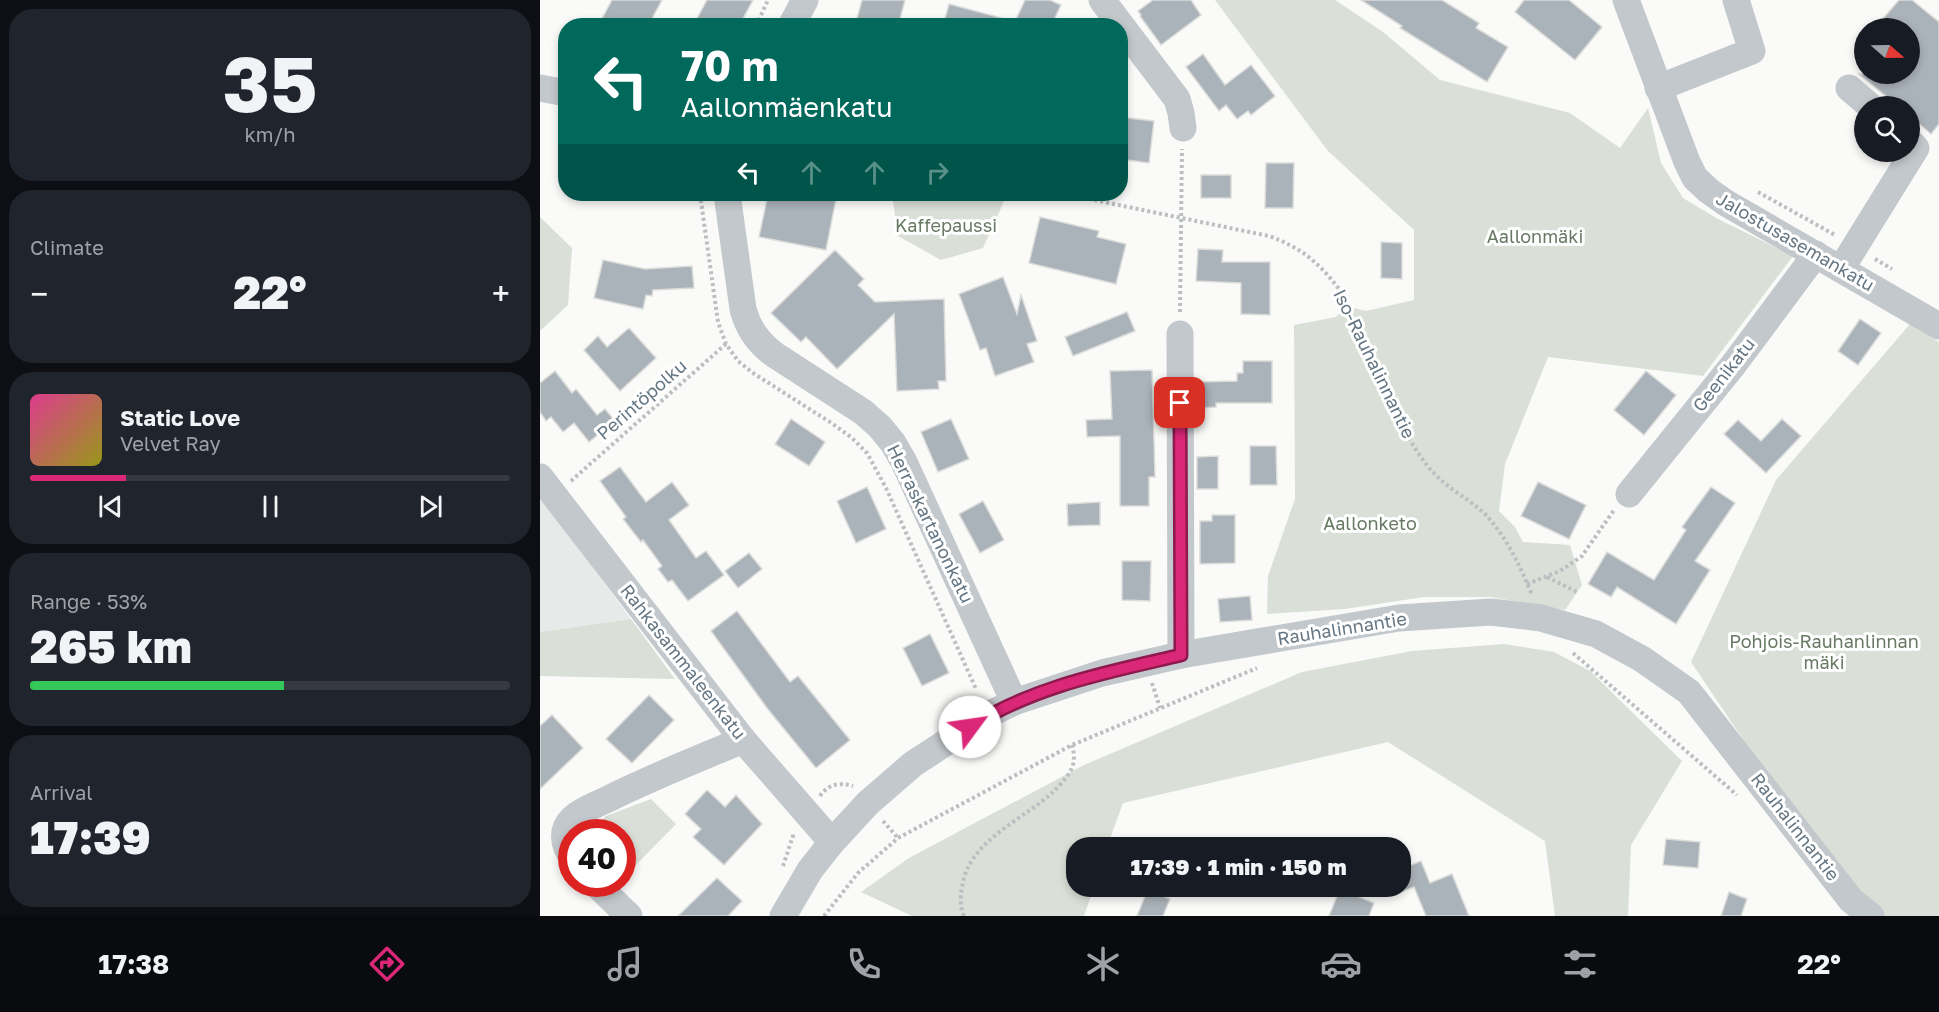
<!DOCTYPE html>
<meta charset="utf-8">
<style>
:root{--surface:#171b24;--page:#20242c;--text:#f1f3f6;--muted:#9ea1a6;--line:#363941;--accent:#db2777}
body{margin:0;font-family:"Golos Text",sans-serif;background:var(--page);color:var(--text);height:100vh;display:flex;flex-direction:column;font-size:22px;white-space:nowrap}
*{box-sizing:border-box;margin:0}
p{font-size:20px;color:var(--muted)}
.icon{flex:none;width:33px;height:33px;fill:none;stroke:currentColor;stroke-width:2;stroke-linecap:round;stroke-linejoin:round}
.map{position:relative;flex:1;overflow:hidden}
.sheet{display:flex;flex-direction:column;gap:9px;padding:9px;background:#0d0f14;width:540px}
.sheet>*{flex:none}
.guide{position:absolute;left:18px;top:18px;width:570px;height:183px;border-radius:24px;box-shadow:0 3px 9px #0003;background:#00695c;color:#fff;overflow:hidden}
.needle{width:39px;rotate:110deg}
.controls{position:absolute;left:1314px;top:18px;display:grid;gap:12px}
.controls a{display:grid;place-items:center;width:66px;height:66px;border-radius:50%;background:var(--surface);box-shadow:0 3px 9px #0003;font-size:30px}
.speed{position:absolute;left:18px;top:819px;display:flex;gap:12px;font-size:30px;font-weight:700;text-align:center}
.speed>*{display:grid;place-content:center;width:78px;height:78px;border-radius:50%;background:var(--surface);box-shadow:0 3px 9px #0003;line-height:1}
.speed .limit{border:9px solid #d22;background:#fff;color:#111}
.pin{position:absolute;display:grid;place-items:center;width:51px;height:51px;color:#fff;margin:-26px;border-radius:12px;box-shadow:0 3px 9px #0006}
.me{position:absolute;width:66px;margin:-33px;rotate:59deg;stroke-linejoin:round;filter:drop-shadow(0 0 4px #0008)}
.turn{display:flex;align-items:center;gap:21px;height:126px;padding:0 24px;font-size:27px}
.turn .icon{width:78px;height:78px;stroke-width:2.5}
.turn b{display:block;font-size:42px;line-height:51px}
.lanes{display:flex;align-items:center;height:57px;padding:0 24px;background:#0003;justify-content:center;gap:30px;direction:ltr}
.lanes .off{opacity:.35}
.big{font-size:45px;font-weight:800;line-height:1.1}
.sheet .card{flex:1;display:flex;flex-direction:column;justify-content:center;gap:9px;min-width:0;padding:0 21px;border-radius:24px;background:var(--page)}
.sheet .dial{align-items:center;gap:0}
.dial b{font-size:78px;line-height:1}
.song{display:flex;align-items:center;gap:18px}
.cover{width:72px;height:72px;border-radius:9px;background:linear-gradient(135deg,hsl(330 70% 55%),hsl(60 70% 35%))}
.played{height:6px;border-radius:3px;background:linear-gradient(90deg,var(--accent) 20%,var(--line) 20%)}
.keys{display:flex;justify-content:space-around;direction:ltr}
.heat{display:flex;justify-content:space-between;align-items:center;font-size:33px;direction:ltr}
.charge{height:9px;border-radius:4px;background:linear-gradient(90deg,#34c759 53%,var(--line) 0)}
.trip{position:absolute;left:526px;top:837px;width:345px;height:60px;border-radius:24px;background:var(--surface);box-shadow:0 3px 9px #0003;font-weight:800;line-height:60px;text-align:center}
.dock{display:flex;height:96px;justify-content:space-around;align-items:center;background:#090b0e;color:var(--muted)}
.dock .icon{width:42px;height:42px}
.dock .on{color:var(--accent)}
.dock b{font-size:27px;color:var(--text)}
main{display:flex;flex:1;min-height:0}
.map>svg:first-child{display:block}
</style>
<main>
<section class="sheet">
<div class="card dial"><b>35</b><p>km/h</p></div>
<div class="card"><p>Climate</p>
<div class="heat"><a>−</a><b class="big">22°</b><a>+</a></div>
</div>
<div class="card">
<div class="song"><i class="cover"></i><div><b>Static Love</b><p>Velvet Ray</p></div></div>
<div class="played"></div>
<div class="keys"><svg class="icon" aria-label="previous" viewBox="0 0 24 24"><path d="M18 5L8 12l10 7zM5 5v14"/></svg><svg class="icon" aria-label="pause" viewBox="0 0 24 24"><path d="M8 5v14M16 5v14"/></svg><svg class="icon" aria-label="next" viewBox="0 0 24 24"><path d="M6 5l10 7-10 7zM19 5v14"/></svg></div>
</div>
<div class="card"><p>Range · 53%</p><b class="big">265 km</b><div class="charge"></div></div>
<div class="card"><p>Arrival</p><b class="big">17:39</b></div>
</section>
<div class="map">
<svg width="1399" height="916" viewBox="0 0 1399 916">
<rect width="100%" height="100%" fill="#fafaf8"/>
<polygon fill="#e8e9e9" points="0,496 91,619 0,632"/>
<g fill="#dadfd7">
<polygon points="675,0 795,0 843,32 900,80 1030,113 1080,148 1108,108 1121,163 1143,198 1178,219 1253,256 1163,376 1008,357 965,464 959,511 975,527 983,542 1030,545 1042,585 1025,610 951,597 884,597 805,609 727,614 728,576 755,499 754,325 796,317 806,306 826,311 874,300 874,230 788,151"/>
<polygon points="352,194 440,194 465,199 443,248 401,260 358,236"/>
<polygon points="0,217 32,248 28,305 0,331"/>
<polygon points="1370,324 1399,342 1399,916 1331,916 1311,900 1151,662 1236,480"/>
<polygon points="91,619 135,679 0,676 0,632"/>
<polygon points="964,644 1014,652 1050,671 1142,761 1091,845 1088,916 1015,916 1005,841 848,742 583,803 567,847 537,848 537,886 554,887 544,916 372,916 321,892 369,858 544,765 762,672 872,651"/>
<polygon points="111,799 136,824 83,878 82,832 51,832 66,816"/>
</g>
<g fill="#aab3b9" stroke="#dcdcda" stroke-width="1.5">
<polygon points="72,0 122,0 108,26 58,26"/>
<polygon points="167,0 213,0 199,26 153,26"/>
<polygon points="322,0 365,0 358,26 315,26"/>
<polygon points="485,0 510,0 521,5 511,26 473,26"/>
<polygon points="613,0 651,0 661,15 621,45 600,16 601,15 598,11"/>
<polygon points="821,0 902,0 939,23 936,28 968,47 947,82 860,28 862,26"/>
<polygon points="984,0 1029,0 1062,27 1035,60 975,12"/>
<polygon points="1359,0 1372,0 1399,22 1399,124 1391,134 1370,116 1370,106 1358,106 1319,74 1370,74 1370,28 1335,28"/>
<polygon points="409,4 469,20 468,26 403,26"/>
<polygon points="663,54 685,85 711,65 735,96 711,115 708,111 697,119 686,105 679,111 646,67"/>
<polygon points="580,117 614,121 609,163 580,159"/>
<polygon points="726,163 754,163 753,208 725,208"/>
<rect x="661" y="175" width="30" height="23"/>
<polygon points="228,194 297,194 286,250 219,237"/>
<polygon points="500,217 559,231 557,237 586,244 576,284 489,263"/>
<polygon points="841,242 862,243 862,279 841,278"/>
<polygon points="658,249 683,250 682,262 730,262 730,315 701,314 701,283 656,281"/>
<polygon points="295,250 324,279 318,285 335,302 404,299 406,381 398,381 399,389 357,391 354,314 297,369 266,337 261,342 231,313"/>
<polygon points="63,260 105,269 152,266 154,288 113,290 112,296 106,295 103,309 54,298"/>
<polygon points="463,277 477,314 481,295 497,341 487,344 494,362 455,376 446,348 440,350 419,294"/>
<polygon points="587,312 595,331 533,356 525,337"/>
<polygon points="1320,319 1341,333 1318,365 1298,351"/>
<polygon points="89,328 116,358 80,391 44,350 58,336 67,347"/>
<polygon points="703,361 732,361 732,403 676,403 676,407 658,408 657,382 697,381 697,373 703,373"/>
<polygon points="612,370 615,477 609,477 609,506 580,506 580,436 547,437 546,420 572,419 570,371"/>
<polygon points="15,371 32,393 36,389 57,415 65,409 75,421 49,442 34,423 23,432 11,417 6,421 0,412 0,383"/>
<polygon points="1106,371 1136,395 1104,435 1074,410"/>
<polygon points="251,419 285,442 269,466 235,444"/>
<polygon points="411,419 429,459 398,472 381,432"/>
<polygon points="1242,419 1261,436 1226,473 1184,434 1198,420 1221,441"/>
<polygon points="710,446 736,446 737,485 710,485"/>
<polygon points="678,456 678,489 657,489 657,457"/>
<polygon points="80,467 106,502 132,482 149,505 129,520 156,558 166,551 184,575 148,601 132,580 128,582 118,569 122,566 103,540 101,542 83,519 86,517 60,481"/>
<polygon points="998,482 1046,505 1029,539 981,516"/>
<polygon points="327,487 346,529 316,543 297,501"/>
<polygon points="1171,487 1195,503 1155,561 1170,570 1136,624 1077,587 1071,597 1048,584 1067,552 1114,580 1146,530 1142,527"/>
<polygon points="443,501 464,540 440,553 419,514"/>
<polygon points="560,502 560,525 528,526 527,504"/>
<polygon points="672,515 695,515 695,563 660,564 660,521 672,521"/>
<polygon points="209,553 222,569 198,588 185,571"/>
<polygon points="582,561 611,561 610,601 582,600"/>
<polygon points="710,596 712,620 680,622 678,599"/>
<polygon points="197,611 250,682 258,676 310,740 276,768 227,708 171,631"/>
<polygon points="390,634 409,673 382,686 363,648"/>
<polygon points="109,695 134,720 92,763 66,739"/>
<polygon points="12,715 43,748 0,789 0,726"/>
<polygon points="167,790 185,807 196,795 222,824 184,865 153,837 161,829 145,814"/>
<polygon points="1126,839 1160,842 1158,868 1123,865"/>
<polygon points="881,861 890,883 912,874 929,916 886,916 874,887 861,892 861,869"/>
<polygon points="177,878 202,901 188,916 138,916"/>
<polygon points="608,889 630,899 623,916 597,916"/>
<polygon points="800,889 834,903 829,916 789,916"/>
<polygon points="1189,892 1207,899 1201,916 1181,916"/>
</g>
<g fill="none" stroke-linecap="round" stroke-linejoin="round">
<g stroke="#bbbfc2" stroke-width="4" stroke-dasharray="3 3" stroke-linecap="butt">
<polyline points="216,26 228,0"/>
<polyline points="1218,192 1295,235"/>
<polyline points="160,194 178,322 186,344 198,361 213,373 293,424 312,438 327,453 346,488 436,689"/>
<path d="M525 194 729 236C762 248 778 262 799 289L871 442C880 456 889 470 902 481 916 493 933 502 946 515 967 538 980 566 992 595"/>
<polyline points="1335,259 1352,269"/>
<polyline points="640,312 642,149"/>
<polyline points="31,481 187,343"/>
<polyline points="1007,577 1037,592"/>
<polyline points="987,584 1020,571 1042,556 1074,510"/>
<polyline points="1033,653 1197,795"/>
<polyline points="612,683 620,708"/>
<path d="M280 796C288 784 300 782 313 786"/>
<polyline points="343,821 358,838"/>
<polyline points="243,866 254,833"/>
<polyline points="284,916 318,873 358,838 532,745 717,668"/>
<path d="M424 916C420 907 420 898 422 888 427 842 481 821 512 793 519 786 528 777 532 768 535 760 534 752 532 745"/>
</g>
<g stroke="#c3c8cc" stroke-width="27">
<polyline points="562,0 637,99 641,113 643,128"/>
<polyline points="1086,0 1147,162 1155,178 1169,191 1186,203 1399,326"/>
<polyline points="251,26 265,0"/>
<polyline points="0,88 26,93"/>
<polyline points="1118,88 1212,51 1196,0"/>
<polyline points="1309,88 1330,106"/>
<path d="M187 194 203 309C208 329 218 343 235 355L323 412 340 427 353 443 364 462 474 702"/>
<polyline points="1301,269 1376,148 1370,142"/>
<polyline points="640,334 641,655"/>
<polyline points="0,477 203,740 292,842"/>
<polyline points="1089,494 1194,364 1276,254"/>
<path d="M32 856C23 845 21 830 32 819 41 810 56 805 68 799 112 777 158 759 203 740"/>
<polyline points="56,884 89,916"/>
<polyline points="243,916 270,870 292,842 328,803 373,764 448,715 474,702 562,673 641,655 859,618 951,612 1001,618 1056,634 1102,659 1149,692 1311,900 1331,916"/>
</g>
</g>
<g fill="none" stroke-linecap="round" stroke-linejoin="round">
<g stroke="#8e194d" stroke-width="15">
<path id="route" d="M430 727C494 686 568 672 641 655L640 403"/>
</g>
<use href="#route" stroke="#db2777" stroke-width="10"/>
</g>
<g text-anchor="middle" stroke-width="6" stroke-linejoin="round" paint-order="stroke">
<g font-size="18" fill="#687a64" stroke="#fff">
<text x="406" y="232">Kaffepaussi</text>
<text x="995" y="243">Aallonmäki</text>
<text x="830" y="530">Aallonketo</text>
<text x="1284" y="648">Pohjois-Rauhanlinnan<tspan x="1284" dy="21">mäki</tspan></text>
</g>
<g font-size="18" fill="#657683" stroke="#fff">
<text transform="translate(1255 242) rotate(30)" y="6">Jalostusasemankatu</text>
<text transform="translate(834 364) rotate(64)" y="6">Iso-Rauhalinnantie</text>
<text transform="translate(1184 375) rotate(-52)" y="6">Geenikatu</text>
<text transform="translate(102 400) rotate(-41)" y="6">Perintöpolku</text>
<text transform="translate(390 524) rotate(64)" y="6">Herraskartanonkatu</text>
<text transform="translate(802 629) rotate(-9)" y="6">Rauhalinnantie</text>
<text transform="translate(143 662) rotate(52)" y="6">Rahkasammaleenkatu</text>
<text transform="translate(1255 827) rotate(52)" y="6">Rauhalinnantie</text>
</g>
</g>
</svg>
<div class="controls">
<a><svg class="needle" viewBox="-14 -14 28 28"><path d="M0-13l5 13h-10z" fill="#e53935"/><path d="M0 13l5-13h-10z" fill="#9ea1a6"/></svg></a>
<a><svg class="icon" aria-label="search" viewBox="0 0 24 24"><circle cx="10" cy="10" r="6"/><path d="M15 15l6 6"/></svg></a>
</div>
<div class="speed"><div class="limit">40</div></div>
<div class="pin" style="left:640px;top:403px;background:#d93025"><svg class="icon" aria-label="arrive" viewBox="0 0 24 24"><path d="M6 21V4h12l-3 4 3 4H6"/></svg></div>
<svg class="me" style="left:430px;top:727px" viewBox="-20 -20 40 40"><circle r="19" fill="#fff"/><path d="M0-13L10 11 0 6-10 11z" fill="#db2777"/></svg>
<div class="trip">17:39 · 1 min · 150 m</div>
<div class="guide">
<div class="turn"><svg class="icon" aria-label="left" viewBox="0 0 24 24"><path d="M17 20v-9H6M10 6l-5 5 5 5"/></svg><div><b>70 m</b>Aallonmäenkatu</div></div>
<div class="lanes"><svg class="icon" aria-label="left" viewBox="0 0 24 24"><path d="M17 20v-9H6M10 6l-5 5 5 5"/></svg><svg class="icon off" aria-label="ahead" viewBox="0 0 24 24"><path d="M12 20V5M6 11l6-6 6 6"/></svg><svg class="icon off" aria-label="ahead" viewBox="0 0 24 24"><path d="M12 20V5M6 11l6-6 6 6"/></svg><svg class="icon off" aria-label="right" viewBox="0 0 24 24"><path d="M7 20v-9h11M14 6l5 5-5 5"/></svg></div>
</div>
</div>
</main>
<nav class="dock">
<b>17:38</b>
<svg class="icon on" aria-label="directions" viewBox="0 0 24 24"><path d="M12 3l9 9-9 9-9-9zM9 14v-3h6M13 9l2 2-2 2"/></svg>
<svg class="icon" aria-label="music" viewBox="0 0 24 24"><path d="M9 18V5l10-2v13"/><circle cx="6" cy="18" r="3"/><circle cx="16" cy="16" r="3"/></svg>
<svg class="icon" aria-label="phone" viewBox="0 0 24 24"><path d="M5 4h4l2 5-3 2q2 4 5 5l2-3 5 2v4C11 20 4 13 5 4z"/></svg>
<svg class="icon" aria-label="climate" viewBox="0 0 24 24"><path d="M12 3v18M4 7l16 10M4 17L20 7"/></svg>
<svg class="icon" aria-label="car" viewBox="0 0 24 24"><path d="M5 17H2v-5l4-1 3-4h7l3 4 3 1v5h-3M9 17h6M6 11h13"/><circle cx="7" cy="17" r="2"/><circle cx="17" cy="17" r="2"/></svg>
<svg class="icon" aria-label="filters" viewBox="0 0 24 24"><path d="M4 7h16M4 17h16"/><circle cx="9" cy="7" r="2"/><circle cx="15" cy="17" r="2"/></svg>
<b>22°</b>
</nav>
